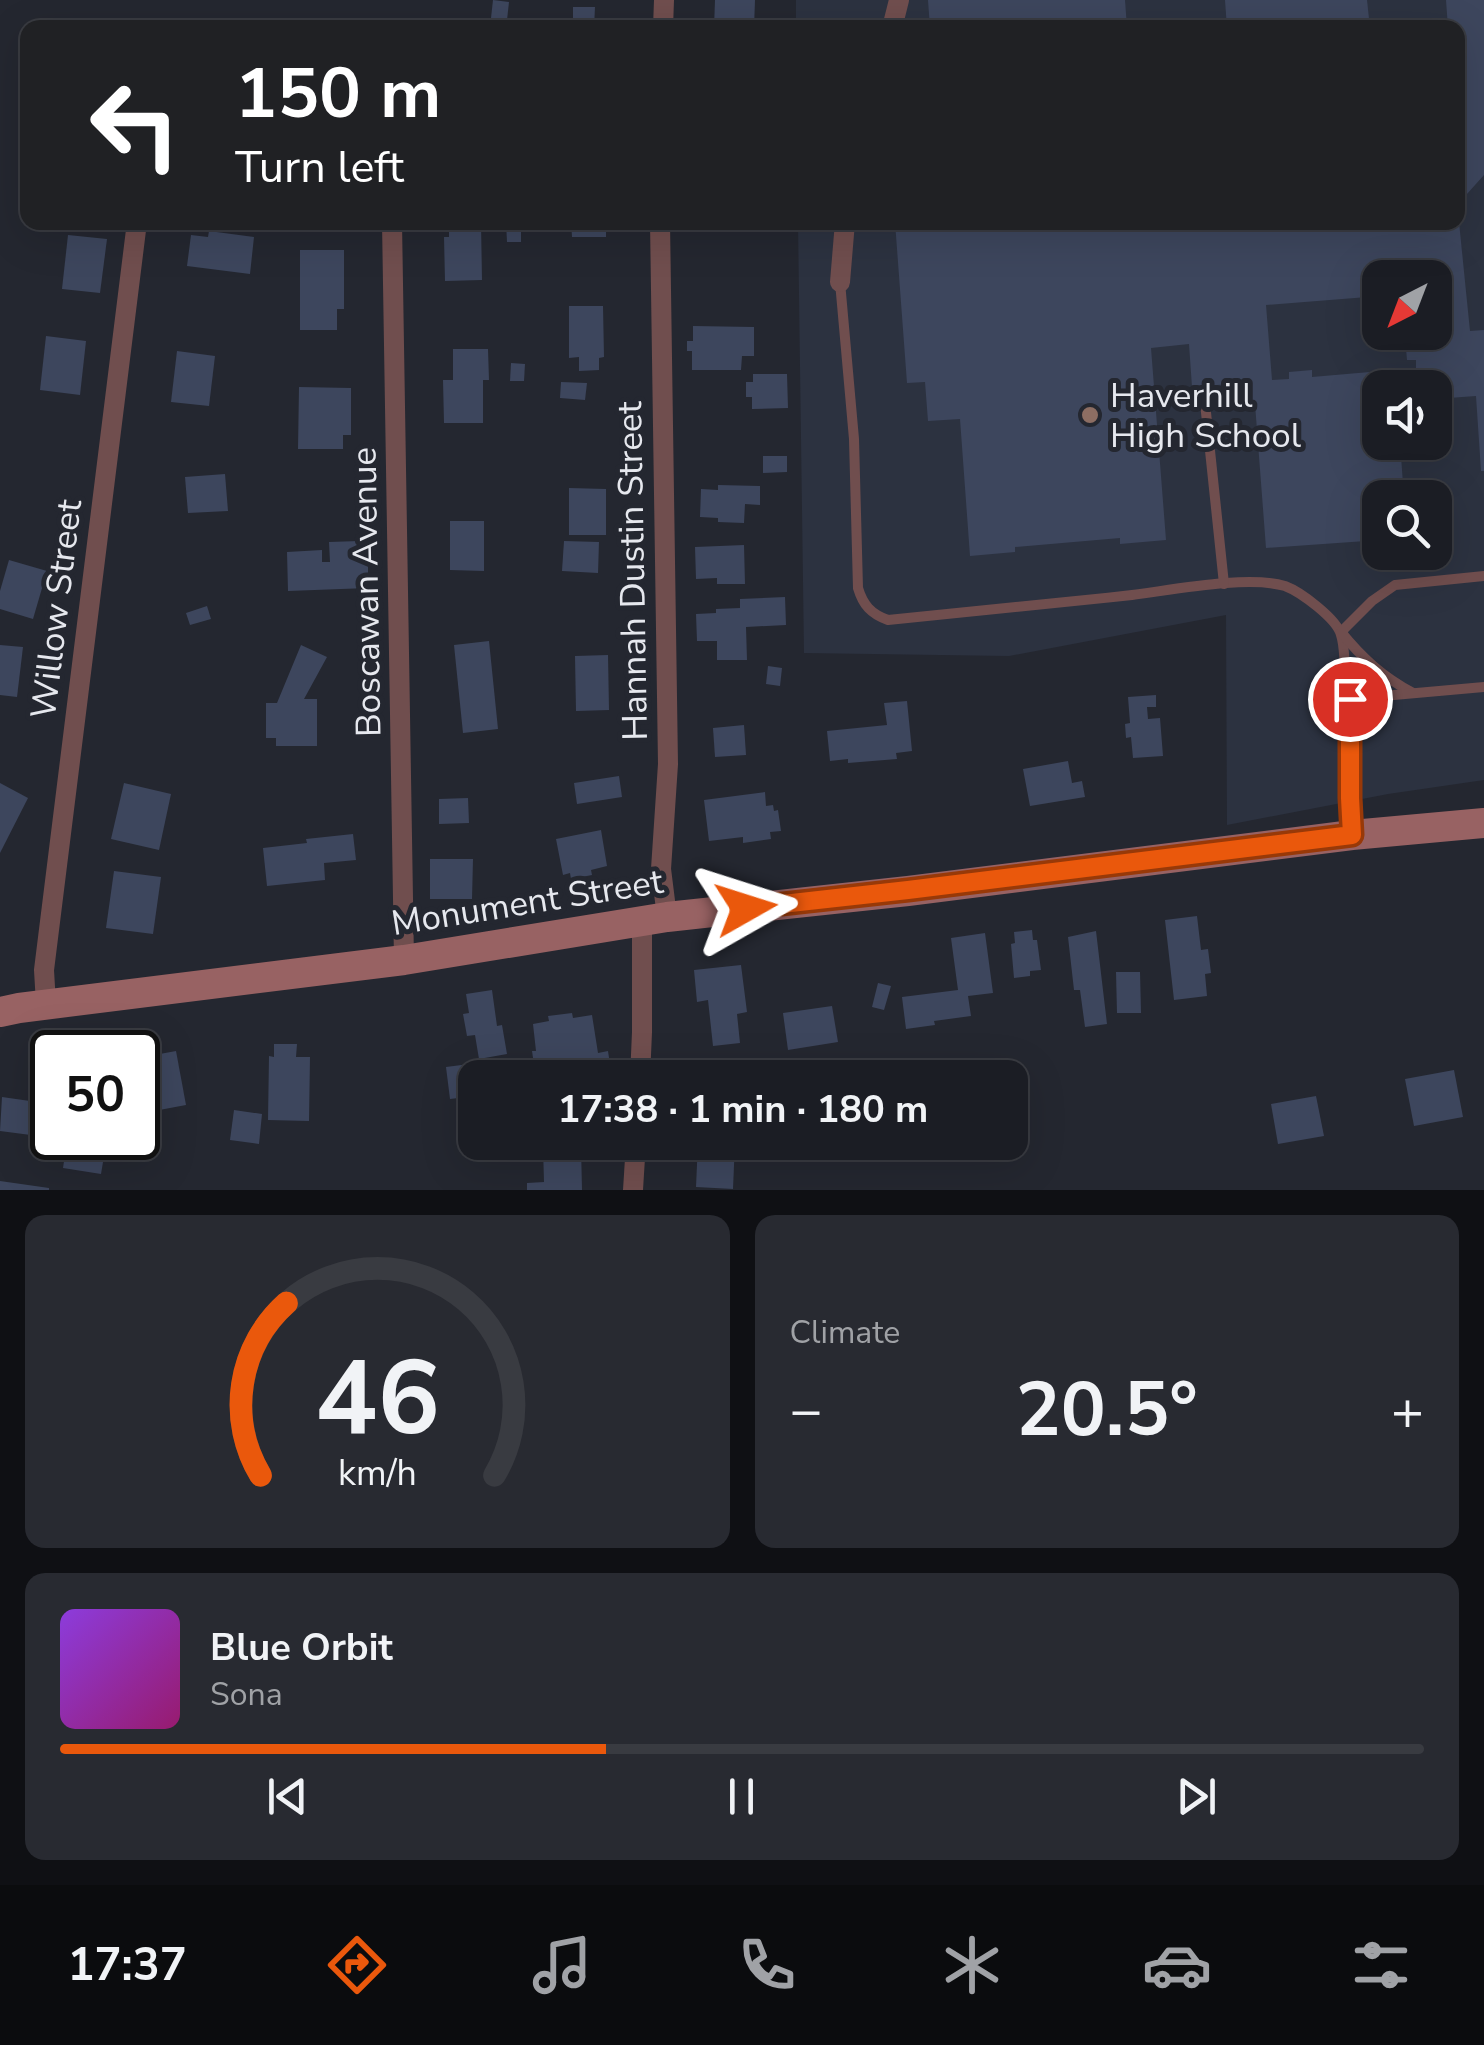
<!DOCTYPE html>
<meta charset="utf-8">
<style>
:root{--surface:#1b1d24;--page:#282a31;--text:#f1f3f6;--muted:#a0a2a6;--line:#393b41;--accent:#ea580c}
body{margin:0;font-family:"Nunito Sans",sans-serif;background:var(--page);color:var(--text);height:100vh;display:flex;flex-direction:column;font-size:38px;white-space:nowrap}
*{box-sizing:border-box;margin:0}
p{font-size:32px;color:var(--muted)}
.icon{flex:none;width:55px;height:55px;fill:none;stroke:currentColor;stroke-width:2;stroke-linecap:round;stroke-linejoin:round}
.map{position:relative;height:1190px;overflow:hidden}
.sheet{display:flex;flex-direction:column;gap:25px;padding:25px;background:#0f1014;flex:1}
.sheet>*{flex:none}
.guide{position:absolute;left:20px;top:20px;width:1445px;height:210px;border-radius:20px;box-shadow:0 10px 40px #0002,0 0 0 2px var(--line);background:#202124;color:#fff;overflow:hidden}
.needle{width:65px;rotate:222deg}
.controls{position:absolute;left:1362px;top:260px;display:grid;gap:20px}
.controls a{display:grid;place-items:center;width:90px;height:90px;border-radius:20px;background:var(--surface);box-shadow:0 10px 40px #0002,0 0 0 2px var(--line);font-size:50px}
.speed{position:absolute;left:30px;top:1030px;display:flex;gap:20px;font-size:50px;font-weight:700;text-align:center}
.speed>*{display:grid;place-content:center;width:130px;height:130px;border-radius:50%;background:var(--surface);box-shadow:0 10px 40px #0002,0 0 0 2px var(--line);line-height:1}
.speed .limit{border:5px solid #111;border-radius:15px;background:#fff;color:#111}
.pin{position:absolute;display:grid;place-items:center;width:85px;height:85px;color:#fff;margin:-42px;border:5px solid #fff;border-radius:50%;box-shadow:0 2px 10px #0007}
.me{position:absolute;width:110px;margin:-55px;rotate:84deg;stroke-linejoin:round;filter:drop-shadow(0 0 8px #0008)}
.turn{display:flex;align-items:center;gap:35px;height:210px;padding:0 50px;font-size:45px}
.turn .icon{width:130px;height:130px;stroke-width:2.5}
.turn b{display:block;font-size:70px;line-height:85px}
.big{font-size:75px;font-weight:700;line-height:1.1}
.sheet .tile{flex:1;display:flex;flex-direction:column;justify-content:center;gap:15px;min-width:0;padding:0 35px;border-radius:20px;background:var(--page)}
.sheet .dial{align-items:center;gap:0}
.dial svg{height:260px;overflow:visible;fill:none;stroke:var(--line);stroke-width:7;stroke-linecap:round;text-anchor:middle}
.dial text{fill:var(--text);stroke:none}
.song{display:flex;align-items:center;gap:30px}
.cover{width:120px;height:120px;border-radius:15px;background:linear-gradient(135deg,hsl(270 70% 55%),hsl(320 70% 35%))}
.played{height:10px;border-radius:5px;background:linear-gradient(90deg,var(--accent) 40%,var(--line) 40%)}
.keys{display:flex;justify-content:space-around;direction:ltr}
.heat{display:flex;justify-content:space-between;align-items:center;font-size:55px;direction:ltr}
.sheet .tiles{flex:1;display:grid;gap:25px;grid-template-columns:1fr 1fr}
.tile:last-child{grid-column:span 2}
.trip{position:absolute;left:458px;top:1060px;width:570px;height:100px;border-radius:20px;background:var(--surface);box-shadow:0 10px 40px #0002,0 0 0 2px var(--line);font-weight:700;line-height:100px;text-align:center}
.dock{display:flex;height:160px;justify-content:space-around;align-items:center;background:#0b0c0e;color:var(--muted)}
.dock .icon{width:70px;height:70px}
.dock .active{color:var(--accent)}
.dock b{font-size:45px;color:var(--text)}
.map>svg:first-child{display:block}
</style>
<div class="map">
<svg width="1484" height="1190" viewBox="0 0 1484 1190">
<rect width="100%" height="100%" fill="#242730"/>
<path fill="#2c3240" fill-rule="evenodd" d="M796 0H1484V780L1388 794 1227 825 1226 615 1009 656 804 653 798 223 1458 222V28H796ZM1380 278H1435V332H1380ZM1380 388H1435V442H1380ZM1380 498H1435V552H1380Z"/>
<g fill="#3d465d" fill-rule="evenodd">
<polygon points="493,0 509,2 507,20 491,18"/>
<polygon points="715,0 755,0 754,28 714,28"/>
<polygon points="928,0 1125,0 1127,28 930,28"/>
<polygon points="1225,0 1367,0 1370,28 1227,28"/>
<polygon points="1446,0 1484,0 1484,175 1458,204 1458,28 1448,28"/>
<polygon points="573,7 595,7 594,28 573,28"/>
<polygon points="449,222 481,222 482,280 445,281 444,237 449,237"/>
<polygon points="506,222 521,222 521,242 507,242"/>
<polygon points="571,222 606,222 606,237 572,237"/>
<path d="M895 222H1459L1470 331 1484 330V471H1481L1476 396 1435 399V388H1380V442H1400L1404 498H1380V540L1266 548 1255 404 1243 405 1242 383 1192 387 1189 344 1151 348 1166 540 1120 544V538L1015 547V552L970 556 960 419 928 421 925 382 907 383ZM1380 278H1435V332H1414L1415 337H1405L1407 360H1416V368L1312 377V370L1289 372V379L1272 380 1266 305 1380 296Z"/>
<polygon points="209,231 254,237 250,274 187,266 191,235 208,237"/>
<polygon points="68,235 107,239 100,293 62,289"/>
<polygon points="300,250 344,250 344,309 337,309 337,330 300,330"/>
<polygon points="569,306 603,306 604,357 599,358 599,370 579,371 579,357 569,358"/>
<polygon points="693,326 754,327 754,356 742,356 741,370 692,370 692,351 687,351 687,341 693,341"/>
<polygon points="46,336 86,341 80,395 40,390"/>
<polygon points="453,349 488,349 489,380 483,380 483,423 444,423 443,380 453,380"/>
<polygon points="177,351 215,356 209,406 171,402"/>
<polygon points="511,363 525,364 524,381 510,381"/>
<polygon points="753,374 787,374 788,408 752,409 752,397 746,397 746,382 753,382"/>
<polygon points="561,382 587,383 585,400 560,398"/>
<polygon points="299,387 351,388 351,435 343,435 343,449 298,449"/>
<polygon points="763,456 787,456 787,472 763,473"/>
<polygon points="225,474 228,511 188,513 185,477"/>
<polygon points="718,485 760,486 760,505 745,504 744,523 718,522 718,518 700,517 701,489 718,490"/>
<polygon points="569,488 606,489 606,535 569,535"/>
<polygon points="450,521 484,521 484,571 450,570"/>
<polygon points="359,541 360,563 368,563 368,588 288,591 287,552 322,550 322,562 330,562 329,542"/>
<polygon points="564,541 599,542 598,573 562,571"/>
<polygon points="744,545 745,584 717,584 717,578 696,579 695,547"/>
<polygon points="9,560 47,571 33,619 0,609 0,591"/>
<polygon points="785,597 786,625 746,627 747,660 717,660 717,641 697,641 696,614 716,613 716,609 740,608 740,599"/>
<polygon points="207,606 211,619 190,625 186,613"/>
<polygon points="489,641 498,729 463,733 454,645"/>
<polygon points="0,645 23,647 17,697 0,695"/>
<polygon points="301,645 327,657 304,699 317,699 317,746 276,746 276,738 266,738 266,703 277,703"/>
<polygon points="608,655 609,710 576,711 575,656"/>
<polygon points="768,666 782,668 780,686 766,684"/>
<polygon points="1156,695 1156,707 1147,707 1148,719 1160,718 1163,756 1133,758 1131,737 1126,738 1125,724 1130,723 1128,697"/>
<polygon points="907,701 912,751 896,753 897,759 848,763 848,759 830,761 827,731 887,725 884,703"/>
<polygon points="744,725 746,755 715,757 713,728"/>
<polygon points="1068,761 1072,783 1082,781 1085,797 1030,806 1023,769"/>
<polygon points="619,776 622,797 577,804 574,783"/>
<polygon points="0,783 28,798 0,853"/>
<polygon points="124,783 171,794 159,850 111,839"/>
<polygon points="765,792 766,806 773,805 774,811 778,810 781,831 770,832 771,839 743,843 743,837 709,841 704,800"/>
<polygon points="468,798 469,823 439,824 439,799"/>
<polygon points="601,830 607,866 591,870 592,875 571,879 570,873 563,875 556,839"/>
<polygon points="353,834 356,860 324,863 325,880 267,886 263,848 307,843 306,839"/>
<polygon points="430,859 473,859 472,899 430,899"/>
<polygon points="114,871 161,877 153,934 106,928"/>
<polygon points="1197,916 1201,950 1208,949 1211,973 1205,974 1207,996 1174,1000 1165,920"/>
<polygon points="1032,930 1033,940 1037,940 1041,970 1030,971 1030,976 1014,978 1011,944 1015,943 1014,932"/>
<polygon points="1096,931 1107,1024 1085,1027 1080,990 1074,990 1068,937"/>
<polygon points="985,933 993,993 968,996 971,1016 934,1021 935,1025 906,1029 902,997 958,990 951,938"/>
<polygon points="741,965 747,1012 737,1014 740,1043 713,1046 708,1000 697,1002 694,970"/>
<polygon points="1116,972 1140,972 1141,1013 1117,1013"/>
<polygon points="878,983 891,986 884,1010 872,1007"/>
<polygon points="492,990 497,1026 502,1025 507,1054 479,1059 475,1035 467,1036 463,1014 469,1013 466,994"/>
<polygon points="832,1006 838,1042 788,1050 783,1013"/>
<polygon points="572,1013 573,1018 592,1015 598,1053 608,1051 612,1078 536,1078 532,1051 536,1051 533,1024 549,1021 548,1016"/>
<polygon points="274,1044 297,1044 296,1057 310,1057 309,1121 268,1120 269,1056 274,1057"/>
<polygon points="176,1051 186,1105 138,1114 138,1058"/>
<polygon points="477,1063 478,1078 475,1078 475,1096 450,1099 446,1067"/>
<polygon points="1454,1070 1463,1117 1414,1126 1405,1079"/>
<polygon points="1316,1096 1324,1136 1278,1144 1271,1104"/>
<polygon points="2,1097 37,1102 35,1112 52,1115 52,1138 107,1138 101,1174 63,1168 66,1148 45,1146 46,1137 0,1131"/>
<polygon points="1027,1101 1029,1121 1015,1122 1013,1103"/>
<polygon points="234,1110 262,1114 259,1144 230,1140"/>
<polygon points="698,1142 735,1142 733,1189 696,1187"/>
<polygon points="581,1146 582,1190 527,1190 527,1183 544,1182 543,1147"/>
<polygon points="0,1181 49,1188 49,1190 0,1190"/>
</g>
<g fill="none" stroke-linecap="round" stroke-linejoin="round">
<g stroke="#704e4e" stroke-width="10">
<path d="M840 282 854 439 858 588C863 605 871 614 888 620 970 612 1051 604 1132 595 1172 590 1248 575 1285 586 1301 592 1337 619 1341 635 1344 644 1344 656 1345 666 1352 721 1348 778 1352 834"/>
<polyline points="1205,403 1224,584"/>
<path d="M1413 693C1383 677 1362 658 1341 632L1372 601 1395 585 1484 576"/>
<polyline points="1349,699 1484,687"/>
</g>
<g stroke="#704e4e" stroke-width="20">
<polyline points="663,28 664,0"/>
<polyline points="892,28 899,0"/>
<polyline points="392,222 404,960"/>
<polyline points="660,222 668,764 661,869 667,917"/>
<polyline points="840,282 845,222"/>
<polyline points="46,1004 44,970 137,222"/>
<polyline points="640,1078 642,1032 642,921"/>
<polyline points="633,1190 636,1142"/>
</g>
<polyline stroke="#986263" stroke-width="30" points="0,1012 19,1008 404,960 667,917 908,891 1352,835 1484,823"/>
</g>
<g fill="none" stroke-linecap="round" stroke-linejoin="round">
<g stroke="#983908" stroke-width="25">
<polyline id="route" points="746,908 908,890 1352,835 1350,798 1350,699"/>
</g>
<use href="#route" stroke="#ea580c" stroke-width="18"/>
</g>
<circle fill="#8d6e63" stroke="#242730" stroke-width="4" cx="1090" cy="415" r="10"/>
<g text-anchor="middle" stroke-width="10" stroke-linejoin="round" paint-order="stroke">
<g font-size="35" fill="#e6e8ee" stroke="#242730" text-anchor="start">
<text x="1110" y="407">Haverhill<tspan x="1110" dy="40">High School</tspan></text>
</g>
<g font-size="35" fill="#e6e8ee" stroke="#242730">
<text transform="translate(632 571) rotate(-91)" y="12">Hannah Dustin Street</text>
<text transform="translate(366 592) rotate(-91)" y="12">Boscawan Avenue</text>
<text transform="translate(56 609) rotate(-83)" y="12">Willow Street</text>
<text transform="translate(527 902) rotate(-9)" y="12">Monument Street</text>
</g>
</g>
</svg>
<div class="controls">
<a><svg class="needle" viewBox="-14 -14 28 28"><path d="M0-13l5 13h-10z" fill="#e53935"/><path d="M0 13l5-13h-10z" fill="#a0a2a6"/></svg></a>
<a><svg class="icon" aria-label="sound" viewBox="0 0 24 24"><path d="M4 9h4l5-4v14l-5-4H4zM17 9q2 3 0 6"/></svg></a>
<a><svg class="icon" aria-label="search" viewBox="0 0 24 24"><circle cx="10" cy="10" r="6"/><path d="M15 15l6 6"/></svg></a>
</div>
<div class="speed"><div class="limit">50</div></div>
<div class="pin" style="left:1350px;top:699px;background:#d93025"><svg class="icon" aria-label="arrive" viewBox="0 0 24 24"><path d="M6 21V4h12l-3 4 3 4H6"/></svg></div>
<svg class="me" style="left:746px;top:908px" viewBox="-20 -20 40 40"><path d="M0-17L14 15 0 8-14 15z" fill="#ea580c" stroke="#fff" stroke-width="4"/></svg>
<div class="trip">17:38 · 1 min · 180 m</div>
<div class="guide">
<div class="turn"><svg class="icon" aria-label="left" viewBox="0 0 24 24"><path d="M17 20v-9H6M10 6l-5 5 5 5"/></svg><div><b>150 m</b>Turn left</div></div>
</div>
</div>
<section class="sheet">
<div class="tiles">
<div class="tile dial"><svg viewBox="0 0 100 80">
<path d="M14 69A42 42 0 1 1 86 69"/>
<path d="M14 69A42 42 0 0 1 22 16" stroke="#ea580c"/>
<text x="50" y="56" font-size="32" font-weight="700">46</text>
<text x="50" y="72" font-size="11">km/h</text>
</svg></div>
<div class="tile"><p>Climate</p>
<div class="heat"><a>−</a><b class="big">20.5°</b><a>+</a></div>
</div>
<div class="tile">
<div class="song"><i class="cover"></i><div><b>Blue Orbit</b><p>Sona</p></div></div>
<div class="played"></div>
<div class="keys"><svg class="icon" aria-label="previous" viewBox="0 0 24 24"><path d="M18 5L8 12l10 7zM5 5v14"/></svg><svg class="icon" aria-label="pause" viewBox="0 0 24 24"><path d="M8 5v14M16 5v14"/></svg><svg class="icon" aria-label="next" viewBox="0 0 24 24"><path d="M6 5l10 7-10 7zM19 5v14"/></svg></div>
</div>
</div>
</section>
<nav class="dock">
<b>17:37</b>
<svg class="icon active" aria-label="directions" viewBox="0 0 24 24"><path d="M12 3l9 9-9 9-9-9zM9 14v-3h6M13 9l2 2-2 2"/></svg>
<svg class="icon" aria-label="music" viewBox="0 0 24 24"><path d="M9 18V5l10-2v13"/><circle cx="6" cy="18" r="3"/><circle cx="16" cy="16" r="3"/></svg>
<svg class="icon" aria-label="phone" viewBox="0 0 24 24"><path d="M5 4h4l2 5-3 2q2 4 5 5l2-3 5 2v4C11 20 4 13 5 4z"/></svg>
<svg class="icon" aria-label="climate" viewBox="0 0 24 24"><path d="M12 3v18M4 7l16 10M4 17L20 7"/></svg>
<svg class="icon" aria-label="car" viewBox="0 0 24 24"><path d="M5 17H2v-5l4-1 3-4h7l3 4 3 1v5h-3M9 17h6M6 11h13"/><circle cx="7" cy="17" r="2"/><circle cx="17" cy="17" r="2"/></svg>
<svg class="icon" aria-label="filters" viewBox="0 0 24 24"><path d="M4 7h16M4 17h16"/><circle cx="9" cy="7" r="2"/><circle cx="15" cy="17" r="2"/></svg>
</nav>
